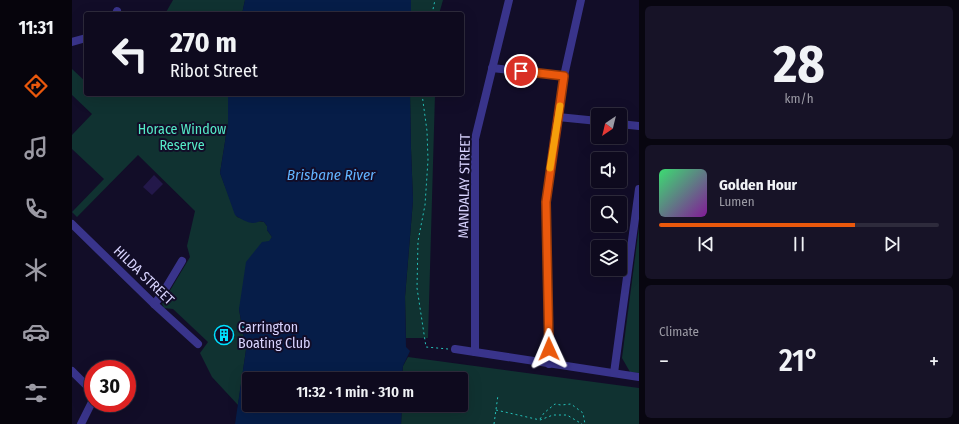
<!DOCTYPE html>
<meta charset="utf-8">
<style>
:root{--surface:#0e0a1e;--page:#171327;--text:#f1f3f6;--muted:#9b9aa4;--line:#2e2b3c;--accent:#ea580c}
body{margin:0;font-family:"Fira Sans Condensed",sans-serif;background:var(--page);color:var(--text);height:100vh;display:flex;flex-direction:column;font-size:15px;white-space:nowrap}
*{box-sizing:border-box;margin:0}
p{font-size:13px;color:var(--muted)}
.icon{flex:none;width:22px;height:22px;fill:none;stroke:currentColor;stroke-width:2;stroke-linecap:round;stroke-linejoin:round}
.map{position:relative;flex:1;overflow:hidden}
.drawer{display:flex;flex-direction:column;gap:6px;padding:6px;background:#080610;width:320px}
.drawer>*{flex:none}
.top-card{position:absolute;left:12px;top:12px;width:380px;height:84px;border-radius:4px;box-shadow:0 4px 16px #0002,0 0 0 1px var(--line);background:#0e0a1e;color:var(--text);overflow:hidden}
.needle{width:26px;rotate:215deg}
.buttons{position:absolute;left:519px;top:108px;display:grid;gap:8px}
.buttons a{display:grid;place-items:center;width:36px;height:36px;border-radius:4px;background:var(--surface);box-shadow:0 4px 16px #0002,0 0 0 1px var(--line);font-size:20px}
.speed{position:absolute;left:12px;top:360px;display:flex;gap:8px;font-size:20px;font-weight:700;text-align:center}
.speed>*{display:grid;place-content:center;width:52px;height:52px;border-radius:50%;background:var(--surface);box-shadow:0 4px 16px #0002,0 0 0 1px var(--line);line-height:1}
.speed .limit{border:6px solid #d22;background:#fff;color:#111}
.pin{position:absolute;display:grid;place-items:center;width:34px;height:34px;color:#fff;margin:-17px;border:2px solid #fff;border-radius:50%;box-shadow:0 1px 4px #0007}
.me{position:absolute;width:44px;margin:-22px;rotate:359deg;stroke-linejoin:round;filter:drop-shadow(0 0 3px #0008)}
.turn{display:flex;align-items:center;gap:14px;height:84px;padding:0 20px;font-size:18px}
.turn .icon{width:52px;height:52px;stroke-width:2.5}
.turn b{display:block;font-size:28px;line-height:34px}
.big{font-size:30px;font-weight:600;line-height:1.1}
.drawer .widget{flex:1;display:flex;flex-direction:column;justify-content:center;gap:6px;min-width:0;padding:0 14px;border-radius:6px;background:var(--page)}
.drawer .dial{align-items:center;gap:0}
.dial b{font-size:52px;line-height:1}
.song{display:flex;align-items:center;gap:12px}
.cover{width:48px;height:48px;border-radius:6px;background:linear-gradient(135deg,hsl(140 70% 55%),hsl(290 70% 35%))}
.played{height:4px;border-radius:2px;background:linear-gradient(90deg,var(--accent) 70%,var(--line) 70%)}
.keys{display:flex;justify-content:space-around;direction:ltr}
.heat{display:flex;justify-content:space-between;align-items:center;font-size:22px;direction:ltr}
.trip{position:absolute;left:170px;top:372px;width:226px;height:40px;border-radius:4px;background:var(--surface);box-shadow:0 4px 16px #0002,0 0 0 1px var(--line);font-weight:600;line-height:40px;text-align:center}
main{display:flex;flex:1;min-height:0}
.dock{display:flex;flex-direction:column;width:72px;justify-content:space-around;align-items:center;background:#06040c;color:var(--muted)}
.dock .icon{width:28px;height:28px}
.dock .on{color:var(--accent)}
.dock b{font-size:18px;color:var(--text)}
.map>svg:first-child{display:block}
</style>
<main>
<nav class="dock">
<b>11:31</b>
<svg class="icon on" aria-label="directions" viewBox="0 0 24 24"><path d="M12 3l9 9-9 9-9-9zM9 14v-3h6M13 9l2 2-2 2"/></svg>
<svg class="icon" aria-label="music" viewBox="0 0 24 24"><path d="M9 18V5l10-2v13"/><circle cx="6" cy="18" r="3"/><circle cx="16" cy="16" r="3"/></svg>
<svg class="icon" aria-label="phone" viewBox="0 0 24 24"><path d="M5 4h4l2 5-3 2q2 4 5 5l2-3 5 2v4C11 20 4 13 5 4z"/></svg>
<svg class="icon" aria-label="climate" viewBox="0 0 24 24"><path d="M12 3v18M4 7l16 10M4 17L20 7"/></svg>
<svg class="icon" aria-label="car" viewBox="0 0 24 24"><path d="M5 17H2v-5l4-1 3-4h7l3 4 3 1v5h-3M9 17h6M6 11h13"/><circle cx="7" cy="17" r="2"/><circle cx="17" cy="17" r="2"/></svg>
<svg class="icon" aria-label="filters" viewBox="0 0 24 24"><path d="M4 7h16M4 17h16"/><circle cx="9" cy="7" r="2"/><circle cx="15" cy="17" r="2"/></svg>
</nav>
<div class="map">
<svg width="567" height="424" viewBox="0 0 567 424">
<rect width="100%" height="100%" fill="#120d28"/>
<g fill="#103231">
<polygon points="101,0 173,0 170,14 93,14"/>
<polygon points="339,0 371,0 367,14 339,14"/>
<polygon points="0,69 14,82 14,94 27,94 29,96 31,94 156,94 156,123 148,173 165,217 171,219 192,222 195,226 195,230 200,237 167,309 174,350 166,405 140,377 128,353 136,342 101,309 92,308 90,304 118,257 115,246 123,211 66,155 5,217 0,212 32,179 0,149 0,135 20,114 0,95"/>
<polygon points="338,94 363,94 356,338 334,338 333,297 341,200 339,149"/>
<polygon points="567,227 567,373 558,372 550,358"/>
<polygon points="336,357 567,388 567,424 329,424 330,405 389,405 389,379 340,379 339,376 330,375 331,366"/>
</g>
<g fill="#061d48">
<polygon points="173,0 339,0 339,14 170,14"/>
<path d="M156 94H338L339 149 341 200 333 297 334 347 338 351 331 366 330 374 339 376 340 379H177V405H330L329 424H163L174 350 167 309 174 262 190 242 197 241 200 237 195 230V226L192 222 188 221C180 226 170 220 163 215L148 173 156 123Z"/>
</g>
<g fill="#23184a">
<polygon points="82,175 91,184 80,195 71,187"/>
<polygon points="150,325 158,327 155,345 147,344"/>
</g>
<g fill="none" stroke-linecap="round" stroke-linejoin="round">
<g stroke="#25c2bb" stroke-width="1" stroke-dasharray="2 3" stroke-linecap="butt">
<polyline points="360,14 363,0"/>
<polyline points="350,94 355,131 356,160 353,205 346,241 345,288 354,347 376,349"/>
<polyline points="170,327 192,330"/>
<polyline points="424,410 468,420 481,415 495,415 510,424"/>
<polyline points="468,419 472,413 483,404 489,405 499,404 511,413 513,424"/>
<polyline points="422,424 426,395"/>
</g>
<g stroke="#39348b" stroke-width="8">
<polyline points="44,14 45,11"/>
<polyline points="0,42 14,38"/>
<polyline points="420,68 492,76"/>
<polyline points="486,117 526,121"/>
<polyline points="548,124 567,126"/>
<polyline points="0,224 82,304 126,344"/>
<polyline points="82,304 89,296 110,261"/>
<polyline points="383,349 567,377"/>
<polyline points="403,352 403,139 437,0"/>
<polyline points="477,364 474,202 492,76 509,0"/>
<polyline points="0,371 16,387 21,394"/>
<polyline points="542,373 567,189"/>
<polyline points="9,424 21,400"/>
</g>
</g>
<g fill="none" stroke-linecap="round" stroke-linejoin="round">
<g stroke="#983908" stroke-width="10">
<polyline id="route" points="449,71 492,76 474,202 477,349"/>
</g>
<use href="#route" stroke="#ea580c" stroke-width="7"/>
<polyline stroke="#f59e0b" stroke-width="7" points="478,168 488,106"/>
</g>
<defs>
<g id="building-ring" transform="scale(1)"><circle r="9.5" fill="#120d28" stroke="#00e1ff" stroke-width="1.5"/><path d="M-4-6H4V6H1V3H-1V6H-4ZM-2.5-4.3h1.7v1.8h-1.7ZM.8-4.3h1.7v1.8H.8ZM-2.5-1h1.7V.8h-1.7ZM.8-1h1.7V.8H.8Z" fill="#00e1ff"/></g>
</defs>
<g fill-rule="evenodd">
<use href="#building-ring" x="152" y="335"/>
</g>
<g text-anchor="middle" stroke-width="4" stroke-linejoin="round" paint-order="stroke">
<g font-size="14" fill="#55eac7" stroke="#120d28">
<text x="110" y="134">Horace Window<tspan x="110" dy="16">Reserve</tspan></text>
</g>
<g font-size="14" fill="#d9d4ff" stroke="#120d28">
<text transform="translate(392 186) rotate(-89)" y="5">MANDALAY STREET</text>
<text transform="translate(72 275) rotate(44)" y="5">HILDA STREET</text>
</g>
<g font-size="14" fill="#d9d4ff" stroke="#120d28" text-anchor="start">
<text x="166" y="332">Carrington<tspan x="166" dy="16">Boating Club</tspan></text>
</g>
<g font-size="15" font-style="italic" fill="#62b4ff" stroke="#120d28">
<text x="259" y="180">Brisbane River</text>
</g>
</g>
</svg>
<div class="buttons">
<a><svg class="needle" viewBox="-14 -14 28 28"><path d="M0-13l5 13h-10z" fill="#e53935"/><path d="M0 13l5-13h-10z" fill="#9b9aa4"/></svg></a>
<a><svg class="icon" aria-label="sound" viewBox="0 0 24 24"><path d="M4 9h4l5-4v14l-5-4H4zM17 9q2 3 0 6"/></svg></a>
<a><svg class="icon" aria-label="search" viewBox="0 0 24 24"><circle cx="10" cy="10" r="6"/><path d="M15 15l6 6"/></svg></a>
<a><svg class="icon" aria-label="layers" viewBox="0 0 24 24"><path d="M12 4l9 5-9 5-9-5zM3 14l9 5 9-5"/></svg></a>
</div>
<div class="speed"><div class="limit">30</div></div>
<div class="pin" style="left:449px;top:71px;background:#d93025"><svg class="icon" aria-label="arrive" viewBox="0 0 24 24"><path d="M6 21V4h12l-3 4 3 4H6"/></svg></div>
<svg class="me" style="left:477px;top:349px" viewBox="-20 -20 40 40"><path d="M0-17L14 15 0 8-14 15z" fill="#ea580c" stroke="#fff" stroke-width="4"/></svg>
<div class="trip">11:32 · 1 min · 310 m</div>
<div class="top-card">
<div class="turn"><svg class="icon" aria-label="left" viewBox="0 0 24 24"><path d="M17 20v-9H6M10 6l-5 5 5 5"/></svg><div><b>270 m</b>Ribot Street</div></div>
</div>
</div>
<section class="drawer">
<div class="widget dial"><b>28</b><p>km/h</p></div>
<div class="widget">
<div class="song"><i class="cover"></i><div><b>Golden Hour</b><p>Lumen</p></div></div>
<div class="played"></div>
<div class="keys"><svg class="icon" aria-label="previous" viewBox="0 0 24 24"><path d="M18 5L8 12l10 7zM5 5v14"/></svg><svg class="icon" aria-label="pause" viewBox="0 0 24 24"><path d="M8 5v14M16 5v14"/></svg><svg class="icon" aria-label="next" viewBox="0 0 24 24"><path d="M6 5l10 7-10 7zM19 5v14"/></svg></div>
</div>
<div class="widget"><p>Climate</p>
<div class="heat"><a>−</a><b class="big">21°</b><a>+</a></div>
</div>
</section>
</main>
